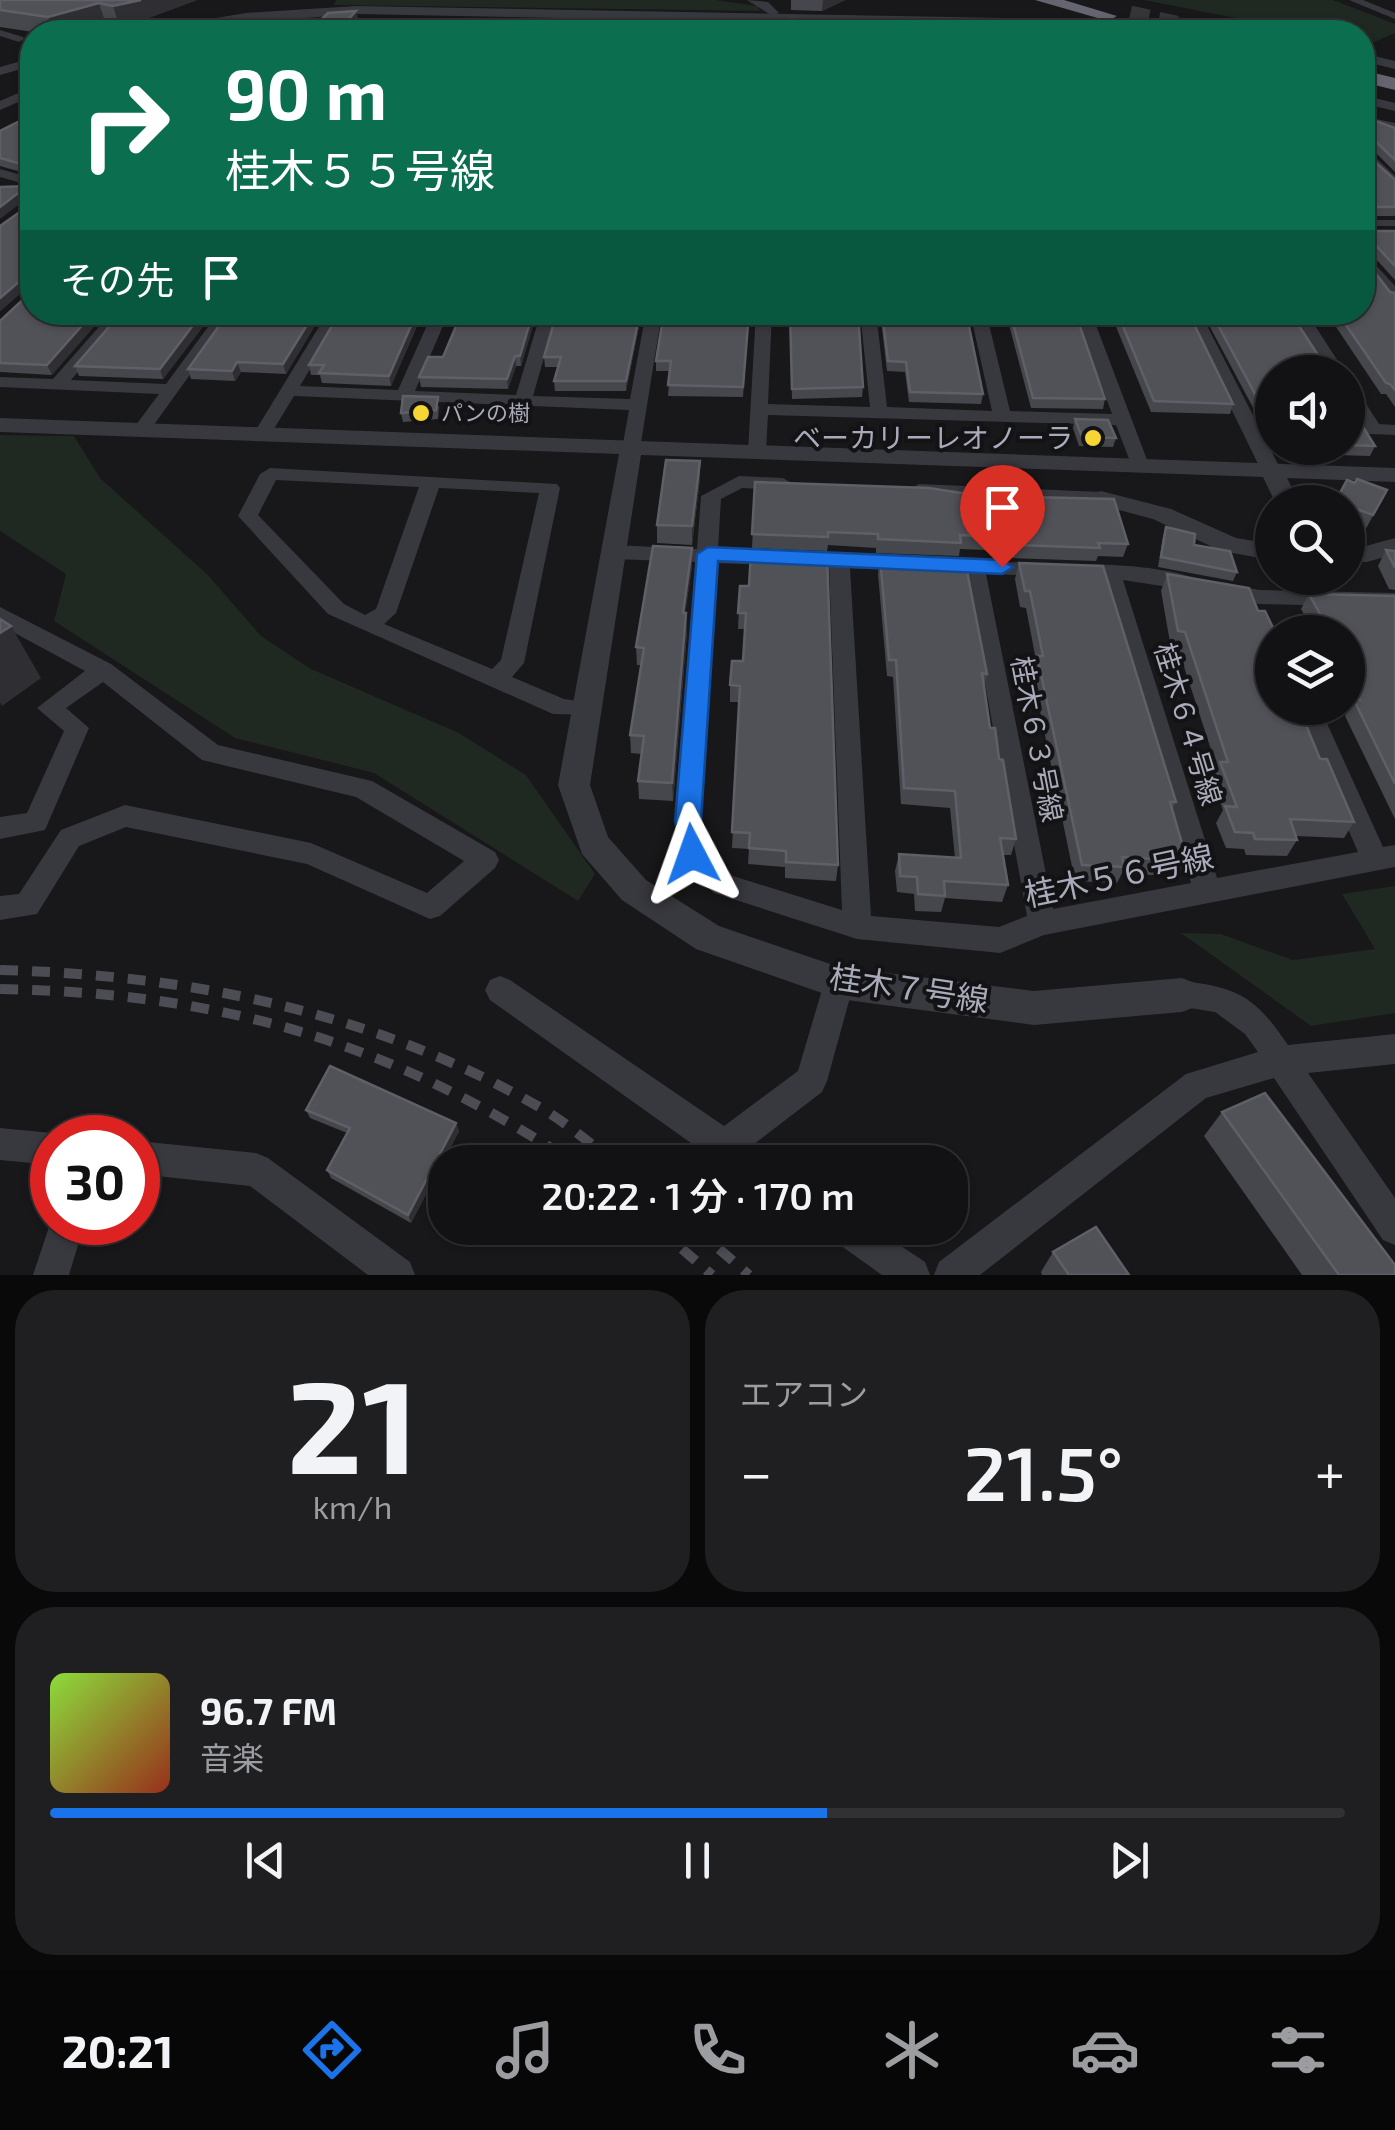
<!DOCTYPE html>
<html lang="ja">
<meta charset="utf-8">
<style>
:root{--surface:#121113;--page:#1f1f21;--text:#f1f3f6;--muted:#9c9da0;--line:#313133;--accent:#1a73e8}
body{margin:0;font-family:"Exo 2","Noto Sans JP",sans-serif;background:var(--page);color:var(--text);height:100vh;display:flex;flex-direction:column;font-size:38px;white-space:nowrap}
*{box-sizing:border-box;margin:0}
p{font-size:32px;color:var(--muted)}
.icon{flex:none;width:55px;height:55px;fill:none;stroke:currentColor;stroke-width:2;stroke-linecap:round;stroke-linejoin:round}
.map{position:relative;height:1275px;overflow:hidden}
.sheet{display:flex;flex-direction:column;gap:15px;padding:15px;background:#0a090a;flex:1}
.sheet>*{flex:none}
.top-card{position:absolute;left:20px;top:20px;width:1355px;height:305px;border-radius:40px;box-shadow:0 2px 8px #0004,0 0 0 2px var(--line);background:#0b6e4f;color:#fff;overflow:hidden}
.fabs{position:absolute;left:1255px;top:355px;display:grid;gap:20px}
.fabs a{display:grid;place-items:center;width:110px;height:110px;border-radius:50%;background:var(--surface);box-shadow:0 2px 8px #0004,0 0 0 2px var(--line);font-size:50px}
.speed{position:absolute;left:30px;top:1115px;display:flex;gap:20px;font-size:50px;font-weight:700;text-align:center}
.speed>*{display:grid;place-content:center;width:130px;height:130px;border-radius:50%;background:var(--surface);box-shadow:0 2px 8px #0004,0 0 0 2px var(--line);line-height:1}
.speed .limit{border:15px solid #d22;background:#fff;color:#111}
.pin{position:absolute;display:grid;place-items:center;width:85px;height:85px;color:#fff;margin:-102px -42px;border-radius:50% 50% 50% 0;rotate:-45deg;box-shadow:0 0 10px #0007}
.pin .icon{rotate:45deg}
.me{position:absolute;width:110px;margin:-55px;rotate:356deg;stroke-linejoin:round;filter:drop-shadow(0 0 8px #0008)}
.turn{display:flex;align-items:center;gap:35px;height:210px;padding:0 40px;font-size:45px}
.turn .icon{width:130px;height:130px;stroke-width:2.5}
.turn b{display:block;font-size:70px;line-height:85px}
.then{display:flex;align-items:center;height:95px;padding:0 40px;background:#0003;gap:20px;font-size:38px}
.big{font-size:75px;font-weight:600;line-height:1.1}
.sheet .widget{flex:1;display:flex;flex-direction:column;justify-content:center;gap:15px;min-width:0;padding:0 35px;border-radius:40px;background:var(--page)}
.sheet .dial{align-items:center;gap:0}
.dial b{font-size:130px;line-height:1}
.song{display:flex;align-items:center;gap:30px}
.cover{width:120px;height:120px;border-radius:15px;background:linear-gradient(135deg,hsl(90 70% 55%),hsl(10 70% 35%))}
.played{height:10px;border-radius:5px;background:linear-gradient(90deg,var(--accent) 60%,var(--line) 60%)}
.keys{display:flex;justify-content:space-around;direction:ltr}
.heat{display:flex;justify-content:space-between;align-items:center;font-size:55px;direction:ltr}
.sheet .tiles{flex:1;display:grid;gap:15px;grid-template-columns:1fr 1fr}
.widget:last-child{grid-column:span 2}
.trip{position:absolute;left:428px;top:1145px;width:540px;height:100px;border-radius:40px;background:var(--surface);box-shadow:0 2px 8px #0004,0 0 0 2px var(--line);font-weight:600;line-height:100px;text-align:center}
.tabs{display:flex;height:160px;justify-content:space-around;align-items:center;background:#070708;color:var(--muted)}
.tabs .icon{width:70px;height:70px}
.tabs .current{color:var(--accent)}
.tabs b{font-size:45px;color:var(--text)}
.map>svg:first-child{display:block}
</style>
<div class="map">
<svg width="1395" height="1275" viewBox="0 0 1395 1275">
<rect width="100%" height="100%" fill="#181719"/>
<g fill="#1f2821">
<polygon points="336,0 716,0 757,6 761,11 334,5"/>
<polygon points="1144,0 1333,0 1395,24 1395,33 1372,43 1363,42 1362,32 1307,32"/>
<polygon points="0,435 74,436 100,478 208,575 261,636 311,669 459,733 526,775 595,874 578,901 374,773 235,738 54,621 66,574 0,531"/>
<polygon points="1395,886 1395,1013 1311,1026 1181,933 1221,934 1293,960 1375,949 1342,894"/>
</g>
<g fill="none" stroke-linecap="round" stroke-linejoin="round">
<polyline stroke="#353539" stroke-width="19" stroke-dasharray="19 10" stroke-linecap="butt" points="1130,15 1207,32"/>
<rect fill="#38383f" fill-rule="evenodd" x="1362" y="220" width="33" height="6"/>
<g fill="#38383f" fill-rule="evenodd">
<polygon points="747,0 768,2 779,13 771,15"/>
<polygon points="1349,0 1363,0 1395,13 1395,19"/>
<polygon points="0,30 23,37 24,39 19,42 0,36"/>
<polygon points="1362,116 1395,123 1395,131 1362,123"/>
<polygon points="1362,145 1395,176 1395,188 1362,157"/>
<polygon points="0,169 32,178 32,186 0,177"/>
<polygon points="1362,250 1395,286 1395,301 1389,299 1362,264"/>
<polygon points="112,312 129,312 71,380 166,384 219,312 235,312 148,433 142,434 133,429 159,394 0,387 0,377 53,379"/>
<polygon points="328,312 344,312 300,386 398,390 433,312 449,312 415,391 516,395 541,312 557,312 533,396 630,399 646,312 662,312 640,449 631,455 622,449 629,410 294,396 269,437 257,437 254,433"/>
<polygon points="756,312 772,312 768,404 870,407 860,312 876,312 887,407 992,411 970,312 986,312 1010,411 1112,414 1075,312 1091,312 1149,465 1147,469 1133,469 1116,425 768,415 766,451 764,455 750,455 748,451"/>
<polygon points="1184,312 1200,312 1281,470 1278,474 1271,476 1261,470"/>
<polygon points="1290,312 1306,312 1345,372 1329,372"/>
<polygon points="1348,384 1354,385 1379,424 1395,425 1395,435 1348,433 1348,423 1360,423 1348,402"/>
<path d="M270 468 557 484 560 488 524 663 512 677 564 699 592 703 596 709 592 715 553 714 328 614 238 516 260 474ZM276 480 419 487 376 609 365 615 344 604 258 515ZM439 488 539 493 501 660 492 669 384 624 396 613Z"/>
<path d="M739 476 783 478 793 484 783 490 742 488 721 499 718 549 1052 564 1056 569 1052 574 1045 576 986 574 1053 909 1191 883 1101 579 1070 576 1066 571C1080 557 1191 569 1205 584L1194 591 1123 580 1217 878 1358 852 1296 708H1320L1383 847 1395 845V867L1044 935 1000 953 857 939 714 893 682 862 675 821 696 562 614 559 604 552 614 545 697 549 701 496ZM717 563 829 567 842 910 733 876 705 849 701 821ZM850 568 965 573 1027 916 999 927 871 916Z"/>
<polygon points="919,484 1101,492 1111,498 1101,504 912,494 909,490"/>
<polygon points="1225,583 1259,590 1395,593 1395,607 1259,604 1217,595 1214,590 1217,585"/>
<polygon points="0,607 111,664 218,745 372,781 495,852 499,860 495,868 440,916 430,919 307,864 126,827 79,846 37,914 0,920 0,896 19,894 61,830 125,805 311,843 427,893 464,861 356,797 202,760 103,682 66,708 89,728 45,830 0,839 0,817 27,813 64,731 37,708 85,671 0,625"/>
<polygon points="839,970 849,973 854,983 827,1081 822,1092 753,1145 761,1150 765,1162 721,1162 712,1158 490,1000 485,990 490,980 500,976 510,980 724,1126 798,1071 824,983 829,973"/>
<path d="M1182 981C1239 987 1256 998 1288 1045L1395 1034V1064L1308 1073 1395 1198V1245L1383 1240 1274 1078 1206 1098 980 1275H934L939 1262 1186 1074 1258 1052 1245 1034 1215 1012 1171 1005 1167 995 1171 985Z"/>
<polygon points="0,1128 52,1133 64,1137 52,1138 52,1165 0,1160"/>
<polygon points="138,1141 256,1153 268,1158 410,1262 415,1275 368,1275 250,1186 138,1174"/>
<polygon points="52,1218 52,1222 85,1222 69,1275 33,1275"/>
<polygon points="828,1228 874,1228 925,1262 930,1275 882,1275 833,1240"/>
</g>
<g fill="#38383f" fill-rule="evenodd">
<polygon points="356,6 1171,21 1263,32 356,14 132,32 246,13"/>
<polygon points="1362,53 1395,61 1395,69 1362,61"/>
<polygon points="32,58 32,66 0,75 0,67"/>
<polygon points="32,87 32,96 0,110 0,101"/>
<polygon points="1362,95 1395,103 1395,111 1362,103"/>
<polygon points="0,418 1395,468 1395,482 1287,478 1299,502 1275,502 1263,477 641,455 590,785 608,837 646,880 719,926 839,967 1034,991 1182,978 1195,983 1200,995 1195,1007 1182,1012 1034,1025 839,999 696,949 622,900 582,854 558,785 619,454 0,432"/>
<polygon points="1101,491 1171,509 1236,538 1272,544 1272,560 1221,551 1153,519 1093,503 1089,498 1093,493"/>
<polygon points="1395,538 1395,554 1367,562 1348,562 1348,546 1366,546"/>
</g>
<g fill="#646570" fill-rule="evenodd">
<polygon points="1035,0 1064,0 1117,16 1108,21"/>
<polygon points="1362,70 1395,78 1395,90 1362,82"/>
</g>
<g stroke="#4b4c54" stroke-width="10" stroke-dasharray="18 14" stroke-linecap="butt">
<path d="M0 970C190 975 374 1012 541 1108 567 1123 590 1144 615 1162"/>
<path d="M0 989C222 993 387 1041 573 1162"/>
<polyline points="658,1228 712,1275"/>
<polyline points="695,1228 749,1275"/>
</g>
</g>
<g fill="#46474c">
<polygon points="0,0 197,0 140,21 119,25 105,21 67,32 33,32 0,27"/>
<polygon points="791,0 845,0 822,11 791,10"/>
<polygon points="32,115 52,375 0,372 0,321 30,293 31,284 0,311 0,226 31,204 31,196 0,187 29,186 32,182 32,175 0,166 0,131"/>
<polygon points="1362,116 1395,128 1395,172 1365,142 1363,142 1363,151 1395,180 1395,216 1363,216"/>
<polygon points="1362,218 1366,231 1395,231 1395,280 1365,247 1363,247 1363,257 1390,292 1395,293 1395,407 1386,394 1381,394 1326,312 1362,312"/>
<polygon points="214,312 163,379 79,376 75,366"/>
<polygon points="323,312 286,374 241,372 235,381 191,379 188,369"/>
<polygon points="340,312 423,312 391,386 322,383 320,375 311,375 309,365"/>
<polygon points="537,312 521,366 516,366 508,389 421,387 419,377 443,357"/>
<polygon points="642,312 626,391 555,391 554,381 558,367 545,367 544,357"/>
<polygon points="749,312 743,397 668,396 670,371 656,371 656,361"/>
<polygon points="790,312 858,312 863,387 862,397 792,399"/>
<polygon points="880,312 969,312 968,320 983,394 981,404 909,402 905,372 887,371"/>
<polygon points="988,312 1075,312 1105,399 1103,409 1031,408 1008,321 992,321"/>
<polygon points="1110,312 1188,312 1233,404 1230,414 1151,412"/>
<polygon points="1202,312 1290,312 1272,372 1272,416 1257,415"/>
<polygon points="1348,402 1350,425 1375,446 1370,456 1303,454 1300,448 1348,448"/>
<polygon points="439,406 438,419 403,422 401,413"/>
<polygon points="1075,419 1116,438 1113,447 1079,446 1073,428"/>
<polygon points="700,461 700,479 692,545 657,543 657,525"/>
<polygon points="755,482 1128,544 1123,557 1098,556 1096,561 1011,558 1009,551 960,549 959,556 876,553 876,548 828,545 827,551 752,548"/>
<polygon points="1355,483 1387,490 1363,534 1348,528 1348,502"/>
<polygon points="1166,527 1237,572 1233,581 1158,567 1163,536"/>
<polygon points="692,548 692,566 685,613 687,632 673,801 639,799 638,781 642,754 631,753 630,735 641,665 637,665 636,647"/>
<polygon points="1386,550 1395,551 1395,590 1389,589 1378,566"/>
<polygon points="880,557 987,674 984,685 990,728 999,759 1016,839 1011,855 1003,855 1008,885 1002,902 945,898 941,912 915,911 914,894 897,892 895,871 899,854 955,858 950,808 901,804 893,677 887,676 878,574"/>
<polygon points="1019,563 1176,802 1172,809 1187,861 1179,877 1122,873 1117,883 1075,881 1032,672 1036,660 1026,608 1020,607 1015,579"/>
<polygon points="1167,574 1272,708 1301,708 1300,709 1320,759 1354,822 1344,838 1296,836 1297,840 1287,856 1246,855 1244,849 1226,848 1216,823 1223,810 1212,779 1217,768 1178,648 1171,648 1161,591"/>
<polygon points="740,586 838,865 836,881 785,878 785,867 748,864 749,849 732,848 739,702 730,702 730,685 743,661 745,629 738,629"/>
<polygon points="1309,594 1395,596 1395,819 1345,716 1348,710 1348,632 1314,632 1301,609"/>
<polygon points="306,1110 456,1123 459,1131 411,1223 331,1178 327,1170 347,1133 310,1118"/>
<polygon points="1222,1112 1395,1275 1302,1275 1204,1136"/>
<polygon points="1053,1252 1129,1275 1042,1275 1041,1272"/>
</g>
<g fill="#2f2f33">
<polygon points="141,0 197,0 140,21 119,25 113,6"/>
<polygon points="823,0 845,0 822,11"/>
<polygon points="99,3 105,21 67,32 54,32 48,17"/>
<polygon points="356,11 358,18 345,32 337,32"/>
<polygon points="497,21 498,29 495,32 490,32"/>
<polygon points="26,187 30,196 0,219 0,207"/>
<polygon points="28,274 32,283 0,311 0,298"/>
<polygon points="94,312 107,312 52,375 47,365"/>
<polygon points="203,312 214,312 163,379 160,369"/>
<polygon points="315,312 323,312 286,374 283,364"/>
<polygon points="417,312 423,312 391,386 389,376"/>
<polygon points="533,312 537,312 521,366 520,356"/>
<polygon points="640,312 642,312 626,391 626,381"/>
<polygon points="515,356 516,366 508,389 507,379"/>
<polygon points="237,362 241,372 235,381 232,371"/>
<polygon points="700,461 700,479 692,545 692,526"/>
<polygon points="692,548 692,566 683,631 683,613"/>
<polygon points="686,613 687,632 673,801 672,783"/>
<polygon points="11,626 41,678 2,706 0,702 0,633"/>
<polygon points="456,1123 459,1131 411,1223 408,1215"/>
</g>
<g fill="#515158" stroke="#5f5f67" stroke-width="2.5">
<polygon points="0,0 141,0 113,6 99,3 48,17 0,10"/>
<polygon points="356,11 337,32 308,32 328,13"/>
<polygon points="791,19 822,20 823,32 791,32"/>
<polygon points="468,21 497,21 490,32 460,32"/>
<polygon points="632,22 658,22 657,32 630,32"/>
<polygon points="32,115 32,312 94,312 47,365 0,363 0,321 30,293 32,278 28,274 0,298 0,226 31,204 31,188 26,187 0,207 0,187 29,186 32,182 32,167 0,158 0,131"/>
<polygon points="1362,116 1395,128 1395,160 1368,134 1363,134 1363,151 1395,180 1395,207 1366,207 1362,218"/>
<polygon points="1362,218 1366,231 1395,231 1395,266 1369,238 1363,238 1363,257 1390,292 1395,293 1395,390 1390,384 1386,383 1337,312 1362,312"/>
<polygon points="122,312 203,312 160,369 75,366"/>
<polygon points="229,312 315,312 283,364 237,362 232,371 188,369"/>
<polygon points="340,312 417,312 389,376 319,373 324,365 309,365"/>
<polygon points="462,312 533,312 520,356 515,356 507,379 419,377 428,357 443,357"/>
<polygon points="557,312 640,312 626,381 554,381 561,357 544,357"/>
<polygon points="664,312 749,312 743,387 668,385 671,361 656,361"/>
<polygon points="790,312 858,312 863,387 792,389"/>
<polygon points="882,312 966,312 983,394 910,392 906,362 888,361"/>
<polygon points="1010,312 1075,312 1105,399 1033,398"/>
<polygon points="1117,312 1188,312 1233,404 1154,401"/>
<polygon points="1211,312 1290,312 1329,372 1272,372 1272,406 1261,405"/>
<polygon points="403,396 438,397 436,410 401,413"/>
<polygon points="1348,402 1352,409 1350,425 1363,427 1375,446 1348,445"/>
<polygon points="1075,419 1108,420 1116,438 1082,437"/>
<polygon points="666,460 700,461 692,526 657,525"/>
<polygon points="1357,479 1387,490 1373,515 1348,506 1348,502 1335,502 1347,480 1355,483"/>
<polygon points="755,482 929,488 981,496 1114,499 1128,544 1098,543 1100,548 1014,545 1013,538 960,535 961,543 878,539 878,534 828,532 828,537 752,534"/>
<polygon points="1166,527 1195,534 1194,545 1230,551 1237,572 1161,557"/>
<polygon points="653,546 692,548 683,613 686,613 672,783 638,781 644,736 630,735 644,648 636,647"/>
<polygon points="1386,550 1395,551 1395,568"/>
<polygon points="751,552 827,555 838,865 786,862 786,851 749,848 750,833 732,832 740,686 730,685 732,661 743,661 746,613 738,613 740,586 749,586"/>
<polygon points="880,557 965,561 987,674 982,673 990,728 995,728 999,759 1003,760 1016,839 1000,838 1008,885 944,881 945,896 918,894 917,877 900,876 899,854 961,858 955,791 904,788 896,660 889,660"/>
<polygon points="1019,563 1103,566 1176,802 1170,802 1187,861 1122,857 1124,867 1082,865 1037,656 1043,656 1030,591 1025,591"/>
<polygon points="1167,574 1249,588 1258,611 1265,611 1275,632 1272,632 1272,708 1299,708 1320,759 1327,759 1354,822 1290,819 1297,840 1255,839 1253,833 1235,832 1225,806 1237,807 1220,762 1228,762 1185,632 1178,631"/>
<polygon points="1309,594 1395,596 1395,784 1354,700 1360,700 1348,676 1348,632 1330,632"/>
<polygon points="0,619 11,626 0,633"/>
<polygon points="330,1066 456,1123 408,1215 327,1170 350,1128 306,1110"/>
<polygon points="1265,1093 1395,1265 1395,1275 1339,1275 1222,1112"/>
<polygon points="1096,1227 1129,1275 1069,1275 1053,1252"/>
</g>
<polygon fill="#1a73e8" stroke="#114b97" stroke-width="2.5" points="708,547 1002,560 1013,567 1002,574 718,561 701,821 706,854 702,862 692,866 683,862 675,821 697,554"/>
<g fill="#f6d633" stroke="#131214" stroke-width="4">
<circle cx="421" cy="413" r="10"/>
<circle cx="1093" cy="438" r="10"/>
</g>
<g text-anchor="middle" stroke-width="8" stroke-linejoin="round" paint-order="stroke">
<g font-size="22" fill="#a9abba" stroke="#131214" text-anchor="start">
<text x="441" y="421">パンの樹</text>
</g>
<g font-size="28" fill="#a9abba" stroke="#131214" text-anchor="end">
<text x="1073" y="448">ベーカリーレオノーラ</text>
</g>
<g font-size="28" fill="#a9abba" stroke="#131214">
<text transform="translate(1188 724) rotate(73)" y="10">桂木６４号線</text>
<text transform="translate(1037 739) rotate(79)" y="10">桂木６３号線</text>
</g>
<g font-size="32" fill="#a9abba" stroke="#131214">
<text transform="translate(1119 876) rotate(-12)" y="11">桂木５６号線</text>
<text transform="translate(909 989) rotate(9)" y="11">桂木７号線</text>
</g>
</g>
</svg>
<div class="fabs">
<a><svg class="icon" aria-label="sound" viewBox="0 0 24 24"><path d="M4 9h4l5-4v14l-5-4H4zM17 9q2 3 0 6"/></svg></a>
<a><svg class="icon" aria-label="search" viewBox="0 0 24 24"><circle cx="10" cy="10" r="6"/><path d="M15 15l6 6"/></svg></a>
<a><svg class="icon" aria-label="layers" viewBox="0 0 24 24"><path d="M12 4l9 5-9 5-9-5zM3 14l9 5 9-5"/></svg></a>
</div>
<div class="speed"><div class="limit">30</div></div>
<div class="pin" style="left:1002px;top:567px;background:#d93025"><svg class="icon" aria-label="arrive" viewBox="0 0 24 24"><path d="M6 21V4h12l-3 4 3 4H6"/></svg></div>
<svg class="me" style="left:692px;top:854px" viewBox="-20 -20 40 40"><path d="M0-17L14 15 0 8-14 15z" fill="#1a73e8" stroke="#fff" stroke-width="4"/></svg>
<div class="trip">20:22 · 1 分 · 170 m</div>
<div class="top-card">
<div class="turn"><svg class="icon" aria-label="right" viewBox="0 0 24 24"><path d="M7 20v-9h11M14 6l5 5-5 5"/></svg><div><b>90 m</b>桂木５５号線</div></div>
<div class="then">その先<svg class="icon" aria-label="arrive" viewBox="0 0 24 24"><path d="M6 21V4h12l-3 4 3 4H6"/></svg></div>
</div>
</div>
<section class="sheet">
<div class="tiles">
<div class="widget dial"><b>21</b><p>km/h</p></div>
<div class="widget"><p>エアコン</p>
<div class="heat"><a>−</a><b class="big">21.5°</b><a>+</a></div>
</div>
<div class="widget">
<div class="song"><i class="cover"></i><div><b>96.7 FM</b><p>音楽</p></div></div>
<div class="played"></div>
<div class="keys"><svg class="icon" aria-label="previous" viewBox="0 0 24 24"><path d="M18 5L8 12l10 7zM5 5v14"/></svg><svg class="icon" aria-label="pause" viewBox="0 0 24 24"><path d="M8 5v14M16 5v14"/></svg><svg class="icon" aria-label="next" viewBox="0 0 24 24"><path d="M6 5l10 7-10 7zM19 5v14"/></svg></div>
</div>
</div>
</section>
<nav class="tabs">
<b>20:21</b>
<svg class="icon current" aria-label="directions" viewBox="0 0 24 24"><path d="M12 3l9 9-9 9-9-9zM9 14v-3h6M13 9l2 2-2 2"/></svg>
<svg class="icon" aria-label="music" viewBox="0 0 24 24"><path d="M9 18V5l10-2v13"/><circle cx="6" cy="18" r="3"/><circle cx="16" cy="16" r="3"/></svg>
<svg class="icon" aria-label="phone" viewBox="0 0 24 24"><path d="M5 4h4l2 5-3 2q2 4 5 5l2-3 5 2v4C11 20 4 13 5 4z"/></svg>
<svg class="icon" aria-label="climate" viewBox="0 0 24 24"><path d="M12 3v18M4 7l16 10M4 17L20 7"/></svg>
<svg class="icon" aria-label="car" viewBox="0 0 24 24"><path d="M5 17H2v-5l4-1 3-4h7l3 4 3 1v5h-3M9 17h6M6 11h13"/><circle cx="7" cy="17" r="2"/><circle cx="17" cy="17" r="2"/></svg>
<svg class="icon" aria-label="filters" viewBox="0 0 24 24"><path d="M4 7h16M4 17h16"/><circle cx="9" cy="7" r="2"/><circle cx="15" cy="17" r="2"/></svg>
</nav>
